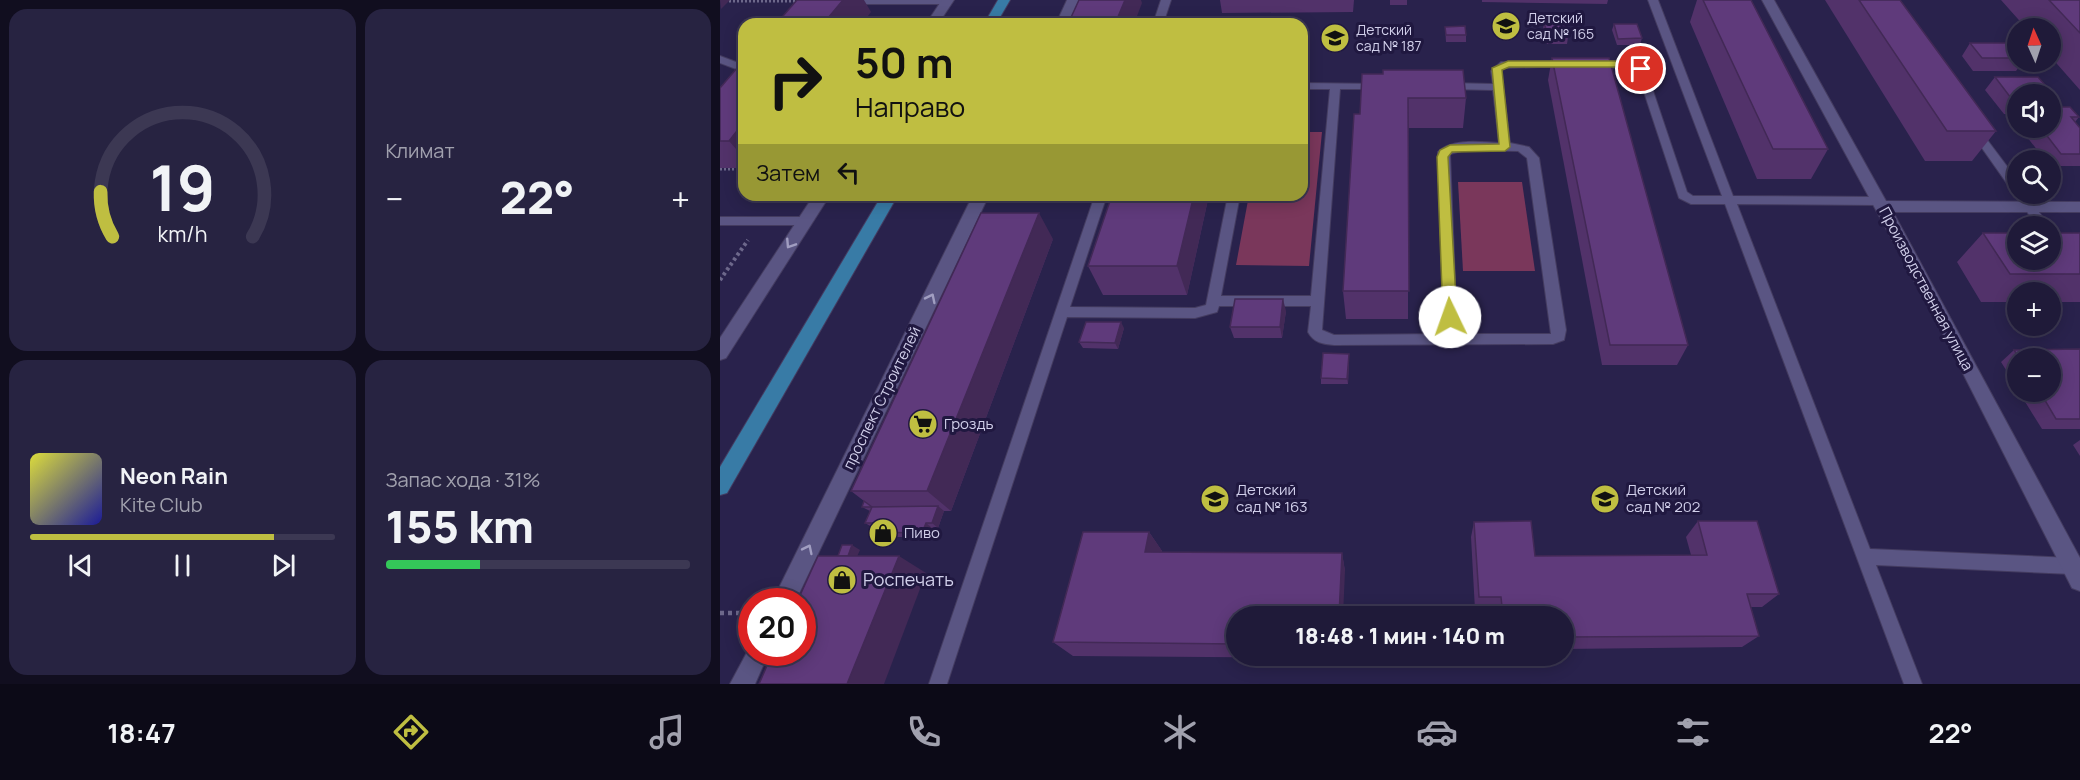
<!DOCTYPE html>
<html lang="ru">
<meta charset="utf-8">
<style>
:root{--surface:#1f1a39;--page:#272341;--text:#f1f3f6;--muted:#a1a1ae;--line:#3c3853;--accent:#bfbe41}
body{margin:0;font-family:Manrope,sans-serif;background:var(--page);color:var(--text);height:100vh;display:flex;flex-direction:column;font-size:22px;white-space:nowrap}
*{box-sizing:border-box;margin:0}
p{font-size:20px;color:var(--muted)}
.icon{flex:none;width:33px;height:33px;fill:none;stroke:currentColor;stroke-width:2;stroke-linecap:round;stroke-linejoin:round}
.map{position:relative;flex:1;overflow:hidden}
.sheet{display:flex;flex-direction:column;gap:9px;padding:9px;background:#110e1f;width:720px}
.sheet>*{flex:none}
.banner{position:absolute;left:18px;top:18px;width:570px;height:183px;border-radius:18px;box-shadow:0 3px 15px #0003,0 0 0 2px var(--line);background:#bfbe41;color:#111;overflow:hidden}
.needle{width:39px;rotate:357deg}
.fabs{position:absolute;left:1287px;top:18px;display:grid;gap:12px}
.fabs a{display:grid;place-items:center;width:54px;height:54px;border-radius:50%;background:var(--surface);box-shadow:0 3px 15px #0003,0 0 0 2px var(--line);font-size:30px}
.speed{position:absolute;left:18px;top:588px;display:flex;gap:12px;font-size:30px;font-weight:700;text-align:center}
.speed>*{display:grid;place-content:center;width:78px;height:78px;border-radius:50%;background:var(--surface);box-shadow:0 3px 15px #0003,0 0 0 2px var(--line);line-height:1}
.speed .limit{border:9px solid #d22;background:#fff;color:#111}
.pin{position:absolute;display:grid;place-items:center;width:51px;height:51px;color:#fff;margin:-26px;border:3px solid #fff;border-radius:50%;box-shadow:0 2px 6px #0007}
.me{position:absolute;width:66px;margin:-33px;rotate:357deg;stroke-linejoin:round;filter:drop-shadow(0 0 4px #0008)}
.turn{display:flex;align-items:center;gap:21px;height:126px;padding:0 18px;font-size:27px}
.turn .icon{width:78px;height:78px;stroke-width:2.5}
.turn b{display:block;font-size:42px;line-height:51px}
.then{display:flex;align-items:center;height:57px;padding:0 18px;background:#0003;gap:12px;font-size:22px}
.big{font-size:45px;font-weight:800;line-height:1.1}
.sheet .card{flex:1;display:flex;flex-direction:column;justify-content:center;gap:9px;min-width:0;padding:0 21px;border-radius:18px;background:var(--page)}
.sheet .dial{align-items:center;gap:0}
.dial svg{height:156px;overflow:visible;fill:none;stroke:var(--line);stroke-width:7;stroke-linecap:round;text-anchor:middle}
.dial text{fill:var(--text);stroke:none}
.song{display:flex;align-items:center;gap:18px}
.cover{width:72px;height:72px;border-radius:9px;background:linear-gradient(135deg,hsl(60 70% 55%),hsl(240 70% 35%))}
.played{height:6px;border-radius:3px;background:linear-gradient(90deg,var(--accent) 80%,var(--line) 80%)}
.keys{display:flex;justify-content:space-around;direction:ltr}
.heat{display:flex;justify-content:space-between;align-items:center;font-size:33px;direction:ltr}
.charge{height:9px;border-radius:4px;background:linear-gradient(90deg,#34c759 31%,var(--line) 0)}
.sheet .tiles{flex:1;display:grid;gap:9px;grid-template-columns:repeat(2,1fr)}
.trip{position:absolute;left:506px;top:606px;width:348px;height:60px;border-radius:30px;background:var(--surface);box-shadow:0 3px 15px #0003,0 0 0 2px var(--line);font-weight:800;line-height:60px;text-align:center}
.menu{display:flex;height:96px;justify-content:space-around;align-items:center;background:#0c0a17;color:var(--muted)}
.menu .icon{width:42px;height:42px}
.menu .selected{color:var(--accent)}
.menu b{font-size:27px;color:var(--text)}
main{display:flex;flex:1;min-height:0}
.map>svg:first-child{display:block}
</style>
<main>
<section class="sheet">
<div class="tiles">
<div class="card dial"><svg viewBox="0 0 100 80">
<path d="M14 69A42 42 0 1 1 86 69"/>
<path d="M14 69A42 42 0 0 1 8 46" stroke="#bfbe41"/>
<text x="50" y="56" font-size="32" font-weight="700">19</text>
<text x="50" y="72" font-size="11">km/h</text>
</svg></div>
<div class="card"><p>Климат</p>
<div class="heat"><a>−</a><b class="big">22°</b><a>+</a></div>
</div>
<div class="card">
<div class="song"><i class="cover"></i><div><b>Neon Rain</b><p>Kite Club</p></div></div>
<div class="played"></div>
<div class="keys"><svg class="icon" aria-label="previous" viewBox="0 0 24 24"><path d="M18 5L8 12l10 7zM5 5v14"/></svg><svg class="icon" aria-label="pause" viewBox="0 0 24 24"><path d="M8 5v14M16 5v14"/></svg><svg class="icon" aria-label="next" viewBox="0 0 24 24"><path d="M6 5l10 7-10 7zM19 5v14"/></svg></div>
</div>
<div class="card"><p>Запас хода · 31%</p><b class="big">155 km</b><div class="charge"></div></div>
</div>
</section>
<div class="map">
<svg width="1360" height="684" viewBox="0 0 1360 684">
<rect width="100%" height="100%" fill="#29224c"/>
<g fill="#7a375b">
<polygon points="582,132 602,132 589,266 516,265 529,195 582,195"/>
<polygon points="738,182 802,182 815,271 743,271"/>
</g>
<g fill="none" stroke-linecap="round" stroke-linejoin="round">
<g stroke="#443c60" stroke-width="2">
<g id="lane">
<polygon points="123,0 231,0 232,1 227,4 127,4"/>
<polygon points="441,0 451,0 443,24 433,24"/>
<polygon points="928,0 938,0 1013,196 1158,197 1164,201 1158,205 1017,204 1150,549 1352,558 1358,560 1360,565 1358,572 1352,574 1156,565 1202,684 1184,684 1005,204 971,204 959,198 917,71 911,68 872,67 867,64 872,61 913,62 925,67 967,192 973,196 1002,196"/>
<polygon points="0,56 24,65 24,72 0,63"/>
<path d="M850 61 855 64 853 66 784 68 781 71 790 143 809 147 819 158 846 330 844 340 833 344 614 345C603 344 594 343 588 332L591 306H499L497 312 475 318 347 317 227 684H209L375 195H387L350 307 475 308 486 305 508 195H520L501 296H591L610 89H582V83L662 84 663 86 658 89H620L602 330 614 335 724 334 718 152C732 138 761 142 779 143L773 90 728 89 723 86 728 83 773 84 771 71 781 62ZM745 150 798 151 807 158 831 334H737L730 154Z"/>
<polygon points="1255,128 1259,129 1298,181 1298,194 1306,194 1329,226 1317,226 1250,131"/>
<polygon points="255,195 372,195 366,199 260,201 256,200"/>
<polygon points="0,217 85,217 91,221 85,225 0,225"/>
</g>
</g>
<g stroke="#443c60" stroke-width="2">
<g id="street">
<polygon points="347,0 359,0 348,24 336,24"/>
<polygon points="1042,0 1054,0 1166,201 1360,202 1360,212 1173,212 1360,558 1360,591 1352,588 1220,328"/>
<polygon points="253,195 269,195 75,602 52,602"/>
<polygon points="32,643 32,652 49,652 35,684 10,684"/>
</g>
</g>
<g stroke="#443c60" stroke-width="2">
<g id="secondary">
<polygon points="222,0 234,0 218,24 206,24"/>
<polygon points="94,195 110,195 6,358 0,360 0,338"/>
</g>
</g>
<g stroke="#443c60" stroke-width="2">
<g id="primary">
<polygon points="278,0 290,0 276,24 264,24"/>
<polygon points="162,195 178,195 7,493 0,495 0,467"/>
</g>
</g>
<g stroke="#6d688b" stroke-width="3" stroke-dasharray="2 2" stroke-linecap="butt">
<polyline points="9,1 79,1"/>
<polyline points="0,169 24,169"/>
</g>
<polyline stroke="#6d688b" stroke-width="4" stroke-dasharray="3 3" stroke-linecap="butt" points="0,280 28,240"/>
<polyline stroke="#6d688b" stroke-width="4.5" stroke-dasharray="4 4" stroke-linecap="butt" points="0,613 32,613"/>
<use href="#lane" fill="#5a5583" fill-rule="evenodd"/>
<use href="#street" fill="#5a5583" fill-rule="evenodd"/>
<use href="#secondary" fill="#5a5583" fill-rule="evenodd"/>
<use href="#primary" fill="#387ba6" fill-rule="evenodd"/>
</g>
<g fill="#52326a">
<polygon points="500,0 634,0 633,12 502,13"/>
<rect x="670" y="0" width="17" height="5"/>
<polygon points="762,0 888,0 887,4 762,2"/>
<polygon points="977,0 983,0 1108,149 1091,179 1037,179 970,22"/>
<polygon points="1105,0 1180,0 1276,131 1252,161 1205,161"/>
<polygon points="1281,0 1360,0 1360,90 1330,56 1330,28 1306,28"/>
<polygon points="824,22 848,37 847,44 827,44 823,29"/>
<polygon points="894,24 922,38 920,45 897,45 892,30"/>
<polygon points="725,27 746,35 746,42 726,42"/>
<polygon points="1250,43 1298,48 1298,62 1303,62 1296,71 1253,71 1242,56"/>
<polygon points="832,58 968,345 957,365 882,365 828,80"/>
<polygon points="24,60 24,168 0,168 0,88"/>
<polygon points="642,74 746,98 743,128 688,128 688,319 626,319 623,291 640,114"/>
<polygon points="1275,77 1318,77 1339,101 1334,107 1350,107 1359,117 1355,122 1360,128 1360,166 1330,166 1330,160 1325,160 1300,128 1330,128 1330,94 1298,94 1298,114 1284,114 1265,90"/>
<polygon points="1298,116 1298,124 1294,120"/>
<polygon points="392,195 489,195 467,295 383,295 368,266"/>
<polygon points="1263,233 1360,233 1360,302 1330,302 1330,292 1298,292 1298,302 1261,302 1237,262"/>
<polygon points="333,239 231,511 224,511 218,528 212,528 208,537 158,537 151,532 153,527 152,527 145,523 150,511 142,507 144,501 131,491"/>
<polygon points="566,311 562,338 514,338 510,327"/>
<polygon points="404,328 398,349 363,348 359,342"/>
<polygon points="1360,349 1360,429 1322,429 1299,392 1330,392 1330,358 1298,358 1298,389 1281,362 1294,350"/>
<polygon points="629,354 629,360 628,384 601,384 601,378"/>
<polygon points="1360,440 1360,456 1353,445"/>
<polygon points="978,521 1059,594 1042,607 1031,607 1039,636 1022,647 843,649 843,616 777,616 776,610 755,610 751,537 754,522 815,556 971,555 966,537"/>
<polygon points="429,532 442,551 442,552 622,553 625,571 516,616 516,656 621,656 621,658 353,656 333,642"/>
</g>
<g fill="#422956">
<polygon points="0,0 10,0 1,9"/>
<polygon points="123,0 144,0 151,12 142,24 103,24"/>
<polygon points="405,0 421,0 422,3 414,24 395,24"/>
<polygon points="24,122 24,158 9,141"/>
<polygon points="474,195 489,195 467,295 457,266"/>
<polygon points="319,213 333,239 231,511 207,491"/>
<polygon points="563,299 566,311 562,338 560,327"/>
<polygon points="401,322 404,328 398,349 395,343"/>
<polygon points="629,354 629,360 628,384 627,379"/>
<polygon points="218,506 224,511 218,528 212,523"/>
<polygon points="206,523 212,528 208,537 202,533"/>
<polygon points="429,532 442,551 439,570 425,552"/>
<polygon points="132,545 140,550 134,563 126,559"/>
<polygon points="622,553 625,571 623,616 619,616"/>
<polygon points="179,556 206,573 164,684 127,684"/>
</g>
<g fill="#5f3a7b" stroke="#422956" stroke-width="1.5">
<polygon points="77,0 123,0 103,24 56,24"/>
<polygon points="359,0 405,0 395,24 348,24"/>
<polygon points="983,0 1031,0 1108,149 1053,149"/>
<polygon points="1139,0 1180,0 1276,131 1227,131"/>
<polygon points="1329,0 1360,0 1360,33"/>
<polygon points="824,22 844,22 848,37 828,37"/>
<polygon points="894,24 917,24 922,38 898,39"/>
<polygon points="745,26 746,35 726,35 725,27"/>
<polygon points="1250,43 1293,43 1298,48 1298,58 1262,58"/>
<polygon points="832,58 889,58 968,345 890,345"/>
<polygon points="24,60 24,122 9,141 0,141 0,88"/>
<polygon points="663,70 743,70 746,98 688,98 689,291 623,291 634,114 640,114 642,74 663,74"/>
<polygon points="1275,77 1318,77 1339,101 1330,101 1330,94 1298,94 1298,102 1294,102"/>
<polygon points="1330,107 1350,107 1359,117 1351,117 1360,128 1360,154 1341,154 1321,128 1330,128"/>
<polygon points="392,195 474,195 457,266 368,266"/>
<polygon points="261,213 319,213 207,491 131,491"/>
<polygon points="1263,233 1298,233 1298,260 1330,260 1330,233 1360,233 1360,274 1290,274"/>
<polygon points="515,299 563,299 560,327 510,327"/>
<polygon points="366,322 401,322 395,343 359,342"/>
<polygon points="1360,349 1360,419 1336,419 1320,392 1330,392 1330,358 1299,358 1294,350"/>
<polygon points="603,353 629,354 627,379 601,378"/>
<polygon points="144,501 152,507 142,507"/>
<polygon points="218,506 212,523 206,523 202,533 151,532 155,523 145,523 152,507"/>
<polygon points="811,521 815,556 987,555 978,521 1037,521 1059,594 1027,594 1039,636 843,637 843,616 783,616 781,597 759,597 754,522"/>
<polygon points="363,532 429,532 425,552 622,553 619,616 516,616 516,644 333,642"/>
<polygon points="122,545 132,545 128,556 118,556"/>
<polygon points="98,556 179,556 127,684 39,684 53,652 82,652 82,602 77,602"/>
</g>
<defs><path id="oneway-chevron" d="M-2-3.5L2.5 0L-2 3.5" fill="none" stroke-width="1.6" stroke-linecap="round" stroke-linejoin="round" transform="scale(1.5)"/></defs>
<g stroke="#a19ec1">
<use href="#oneway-chevron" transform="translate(70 244) rotate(123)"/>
<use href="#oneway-chevron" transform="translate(211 298) rotate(-64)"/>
<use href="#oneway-chevron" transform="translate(88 549) rotate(-64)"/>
</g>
<polygon fill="#bfbe41" stroke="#7c7c2a" stroke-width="1.5" points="788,61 904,61 926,69 921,72 904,67 789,67 782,70 790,147 785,151 732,152 728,157 737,317 730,322 723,317 717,157 720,150 730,145 779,144 772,68"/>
<defs>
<g id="school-disc" transform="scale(1.5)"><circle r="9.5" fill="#bfbe41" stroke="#201840"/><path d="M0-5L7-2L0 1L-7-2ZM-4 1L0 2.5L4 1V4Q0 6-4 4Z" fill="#111"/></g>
<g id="supermarket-disc" transform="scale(1.5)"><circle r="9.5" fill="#bfbe41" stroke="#201840"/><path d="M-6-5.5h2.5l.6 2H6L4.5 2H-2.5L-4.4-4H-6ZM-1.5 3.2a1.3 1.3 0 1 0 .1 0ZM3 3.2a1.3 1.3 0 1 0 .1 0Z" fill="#111"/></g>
<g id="shop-disc" transform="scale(1.5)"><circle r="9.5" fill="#bfbe41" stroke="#201840"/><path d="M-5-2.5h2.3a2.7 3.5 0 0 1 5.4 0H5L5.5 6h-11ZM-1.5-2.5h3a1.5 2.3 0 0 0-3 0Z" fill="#111"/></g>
</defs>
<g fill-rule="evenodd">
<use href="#school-disc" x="786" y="26"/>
<use href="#school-disc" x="615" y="38"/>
<use href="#supermarket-disc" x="203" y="424"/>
<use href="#school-disc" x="495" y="499"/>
<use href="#school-disc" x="885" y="499"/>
<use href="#shop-disc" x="163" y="533"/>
<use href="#shop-disc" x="122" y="580"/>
</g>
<g text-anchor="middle" stroke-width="6" stroke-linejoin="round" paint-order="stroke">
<g font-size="14" fill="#d1cfea" stroke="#201840" text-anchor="start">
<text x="807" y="23">Детский<tspan x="807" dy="16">сад № 165</tspan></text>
<text x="636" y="35">Детский<tspan x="636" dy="16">сад № 187</tspan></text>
</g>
<g font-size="15" fill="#d1cfea" stroke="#201840">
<text transform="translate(1206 289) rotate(62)" y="5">Производственная улица</text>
<text transform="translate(162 398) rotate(-64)" y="5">проспект Строителей</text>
</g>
<g font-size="15" fill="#d1cfea" stroke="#201840" text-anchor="start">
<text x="224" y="429">Гроздь</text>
<text x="516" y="495">Детский<tspan x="516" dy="17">сад № 163</tspan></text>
<text x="906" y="495">Детский<tspan x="906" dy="17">сад № 202</tspan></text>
<text x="184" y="538">Пиво</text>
</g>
<g font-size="18" fill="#d1cfea" stroke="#201840" text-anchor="start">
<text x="143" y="586">Роспечать</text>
</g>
</g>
</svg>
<div class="fabs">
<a><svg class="needle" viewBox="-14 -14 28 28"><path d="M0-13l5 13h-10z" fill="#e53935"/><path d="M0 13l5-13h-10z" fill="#a1a1ae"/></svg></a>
<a><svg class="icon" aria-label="sound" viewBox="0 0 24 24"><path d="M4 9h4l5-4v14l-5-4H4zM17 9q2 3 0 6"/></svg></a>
<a><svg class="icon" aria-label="search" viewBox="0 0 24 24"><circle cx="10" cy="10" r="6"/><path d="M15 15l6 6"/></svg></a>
<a><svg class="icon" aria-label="layers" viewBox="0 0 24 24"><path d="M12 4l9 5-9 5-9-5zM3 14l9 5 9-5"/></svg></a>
<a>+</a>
<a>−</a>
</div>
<div class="speed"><div class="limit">20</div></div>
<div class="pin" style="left:921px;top:69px;background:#d93025"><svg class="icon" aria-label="arrive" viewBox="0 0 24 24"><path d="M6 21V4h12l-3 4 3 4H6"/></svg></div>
<svg class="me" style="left:730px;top:317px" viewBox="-20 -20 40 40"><circle r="19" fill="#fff"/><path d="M0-13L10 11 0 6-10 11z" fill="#bfbe41"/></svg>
<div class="trip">18:48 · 1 мин · 140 m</div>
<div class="banner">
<div class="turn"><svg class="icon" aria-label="right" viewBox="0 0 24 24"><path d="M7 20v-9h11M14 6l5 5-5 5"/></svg><div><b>50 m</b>Направо</div></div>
<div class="then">Затем<svg class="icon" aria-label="left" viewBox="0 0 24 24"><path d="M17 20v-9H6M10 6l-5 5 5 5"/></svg></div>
</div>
</div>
</main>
<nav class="menu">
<b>18:47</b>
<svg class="icon selected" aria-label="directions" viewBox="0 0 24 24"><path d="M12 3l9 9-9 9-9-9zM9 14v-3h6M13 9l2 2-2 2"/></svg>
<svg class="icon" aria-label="music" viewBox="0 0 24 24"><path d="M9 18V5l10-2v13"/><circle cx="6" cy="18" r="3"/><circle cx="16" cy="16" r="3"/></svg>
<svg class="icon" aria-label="phone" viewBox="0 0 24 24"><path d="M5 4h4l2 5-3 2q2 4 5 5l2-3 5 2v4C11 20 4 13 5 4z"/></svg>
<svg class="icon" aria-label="climate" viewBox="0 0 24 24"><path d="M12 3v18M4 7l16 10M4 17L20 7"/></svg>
<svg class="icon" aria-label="car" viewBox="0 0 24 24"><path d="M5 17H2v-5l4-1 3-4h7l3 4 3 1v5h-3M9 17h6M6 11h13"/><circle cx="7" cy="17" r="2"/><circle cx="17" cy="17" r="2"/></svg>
<svg class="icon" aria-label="filters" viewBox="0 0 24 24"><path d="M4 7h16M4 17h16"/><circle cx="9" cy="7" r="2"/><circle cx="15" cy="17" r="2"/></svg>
<b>22°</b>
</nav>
